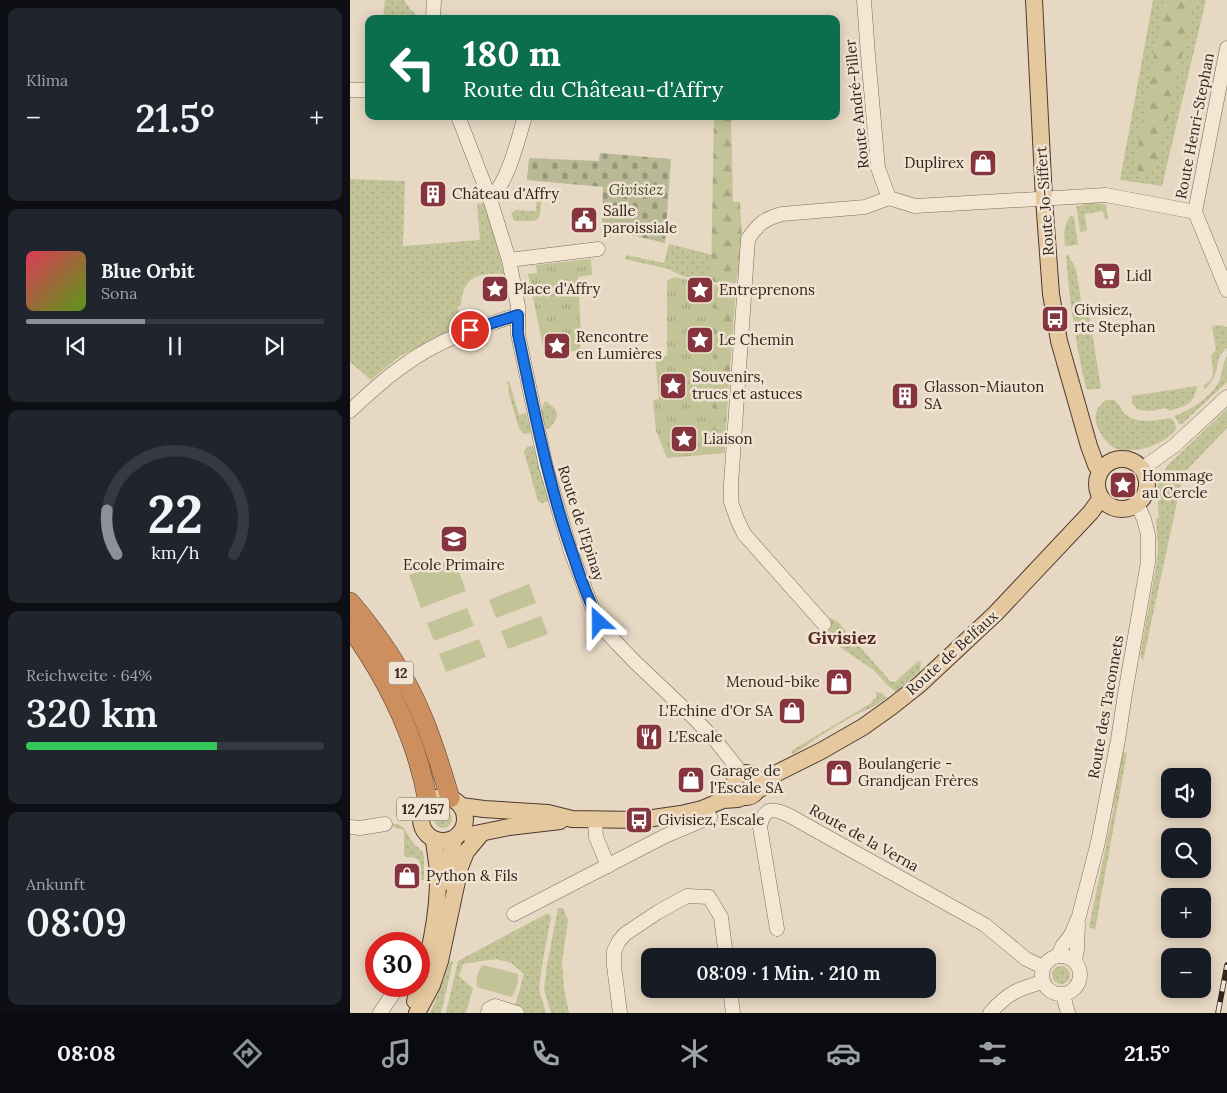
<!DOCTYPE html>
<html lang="de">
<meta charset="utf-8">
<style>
:root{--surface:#171b24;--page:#20242c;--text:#f1f3f6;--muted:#9ea1a6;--line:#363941;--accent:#8c9099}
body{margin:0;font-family:Lora,serif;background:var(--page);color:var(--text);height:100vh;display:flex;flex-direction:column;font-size:19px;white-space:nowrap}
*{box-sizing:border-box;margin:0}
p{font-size:16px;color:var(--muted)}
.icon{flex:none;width:28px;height:28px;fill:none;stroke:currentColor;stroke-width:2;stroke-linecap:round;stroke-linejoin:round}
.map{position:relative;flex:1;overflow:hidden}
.details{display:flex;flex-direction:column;gap:8px;padding:8px;background:#0d0f14;width:350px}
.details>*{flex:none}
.banner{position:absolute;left:15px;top:15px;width:475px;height:105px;border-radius:10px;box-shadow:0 2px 12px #0003;background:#0b6e4f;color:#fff;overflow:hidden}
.fabs{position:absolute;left:811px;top:768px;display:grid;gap:10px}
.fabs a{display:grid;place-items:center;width:50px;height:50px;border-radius:10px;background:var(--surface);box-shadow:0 2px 12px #0003;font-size:25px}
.speed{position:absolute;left:15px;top:932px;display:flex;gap:10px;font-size:25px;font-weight:700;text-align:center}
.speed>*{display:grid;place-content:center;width:65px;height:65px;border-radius:50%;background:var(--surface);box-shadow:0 2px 12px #0003;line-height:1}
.speed .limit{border:8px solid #d22;background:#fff;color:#111}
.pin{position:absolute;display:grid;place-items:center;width:42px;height:42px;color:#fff;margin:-21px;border:2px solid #fff;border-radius:50%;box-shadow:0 1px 5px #0007}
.me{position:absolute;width:55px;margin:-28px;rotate:336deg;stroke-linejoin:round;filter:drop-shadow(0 0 4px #0008)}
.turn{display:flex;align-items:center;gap:18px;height:105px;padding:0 15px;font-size:22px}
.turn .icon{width:65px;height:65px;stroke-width:2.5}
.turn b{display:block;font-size:35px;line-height:42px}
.big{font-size:38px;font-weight:600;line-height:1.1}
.details .tile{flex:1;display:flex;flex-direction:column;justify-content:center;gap:8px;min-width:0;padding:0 18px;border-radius:10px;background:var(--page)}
.details .dial{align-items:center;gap:0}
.dial svg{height:130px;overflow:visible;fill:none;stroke:var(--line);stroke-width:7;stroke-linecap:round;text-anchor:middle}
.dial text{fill:var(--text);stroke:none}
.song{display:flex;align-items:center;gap:15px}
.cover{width:60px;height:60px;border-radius:8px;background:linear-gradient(135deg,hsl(350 70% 55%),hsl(90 70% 35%))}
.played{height:5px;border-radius:2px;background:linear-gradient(90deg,var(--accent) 40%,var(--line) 40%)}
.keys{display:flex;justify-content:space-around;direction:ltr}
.heat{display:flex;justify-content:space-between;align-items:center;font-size:28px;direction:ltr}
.charge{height:8px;border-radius:4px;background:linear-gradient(90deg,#34c759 64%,var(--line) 0)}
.trip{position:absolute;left:291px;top:948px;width:295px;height:50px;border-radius:10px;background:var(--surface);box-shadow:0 2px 12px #0003;font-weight:600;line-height:50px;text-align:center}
.dock{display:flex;height:80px;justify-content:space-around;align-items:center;background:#090b0e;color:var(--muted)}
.dock .icon{width:35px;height:35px}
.dock .current{color:var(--accent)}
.dock b{font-size:22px;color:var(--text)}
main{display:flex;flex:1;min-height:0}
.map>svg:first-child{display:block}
</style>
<main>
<section class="details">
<div class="tile"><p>Klima</p>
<div class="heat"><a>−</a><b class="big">21.5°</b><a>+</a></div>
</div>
<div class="tile">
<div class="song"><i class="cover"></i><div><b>Blue Orbit</b><p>Sona</p></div></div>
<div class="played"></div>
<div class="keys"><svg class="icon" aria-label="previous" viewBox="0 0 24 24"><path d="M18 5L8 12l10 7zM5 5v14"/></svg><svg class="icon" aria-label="pause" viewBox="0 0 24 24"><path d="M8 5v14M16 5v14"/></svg><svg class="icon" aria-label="next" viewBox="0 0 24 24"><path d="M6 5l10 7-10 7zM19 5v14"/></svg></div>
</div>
<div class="tile dial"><svg viewBox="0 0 100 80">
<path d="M14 69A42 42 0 1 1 86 69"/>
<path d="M14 69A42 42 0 0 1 8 42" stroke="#8c9099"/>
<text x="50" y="56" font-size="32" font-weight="700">22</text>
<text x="50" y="72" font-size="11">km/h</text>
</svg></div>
<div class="tile"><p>Reichweite · 64%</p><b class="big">320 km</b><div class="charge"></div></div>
<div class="tile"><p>Ankunft</p><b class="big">08:09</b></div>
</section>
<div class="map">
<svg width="877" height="1013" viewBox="0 0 877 1013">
<defs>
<pattern id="grass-dots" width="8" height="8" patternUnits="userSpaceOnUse" patternTransform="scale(1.25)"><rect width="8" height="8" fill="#c3c398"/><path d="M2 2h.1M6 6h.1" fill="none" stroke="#a8a783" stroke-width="1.8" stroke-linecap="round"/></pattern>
<pattern id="forest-firs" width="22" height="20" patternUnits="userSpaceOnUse" patternTransform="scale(1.25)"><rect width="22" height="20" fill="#c3c398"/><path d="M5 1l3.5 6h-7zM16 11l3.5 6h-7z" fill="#a8a783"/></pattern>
<pattern id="cemetery-stones" width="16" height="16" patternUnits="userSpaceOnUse" patternTransform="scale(1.25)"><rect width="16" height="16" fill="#b9b996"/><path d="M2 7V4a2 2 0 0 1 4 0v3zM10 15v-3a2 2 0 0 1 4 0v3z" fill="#97967a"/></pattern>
<pattern id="park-tufts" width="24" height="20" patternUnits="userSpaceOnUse" patternTransform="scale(1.25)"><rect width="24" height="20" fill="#c3c398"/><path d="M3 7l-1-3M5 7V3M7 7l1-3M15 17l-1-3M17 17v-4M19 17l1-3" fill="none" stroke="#a8a783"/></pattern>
</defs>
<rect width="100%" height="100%" fill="#e7d8c3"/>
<g fill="url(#grass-dots)">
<polygon points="35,0 54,0 60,9 71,19 33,19"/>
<polygon points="803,0 856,0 812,186 770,180"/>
<path d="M0 179 55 181 53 246 130 240 127 204 135 203 142 222 154 274C129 273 113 276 111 305L107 307 112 319 105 322 107 327 49 357 21 380 0 362Z"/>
<polygon points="187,188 189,189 192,193 190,215 185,221 164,221 161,213 163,213 164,210 186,211"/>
<polygon points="743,203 755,204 756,206 758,218 755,220 753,211 735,214 737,231 730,232 727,209 726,207 734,204"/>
<path d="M721 215 724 217 728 245 715 246C714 234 713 225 721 215Z"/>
<polygon points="319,244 367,256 368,271 361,282 332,276 318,269 275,259 276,255 314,263"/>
<path d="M716 255H718L726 269 733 313H739L751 388 740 390 736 388C726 345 719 300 716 255Z"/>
<path d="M870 325 877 327V348C864 359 870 364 864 377 862 382 858 386 854 390V385C867 379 863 368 861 356L866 350 862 326Z"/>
<path d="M877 356V382L832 424H829L824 416C841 410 863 396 870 379 873 370 872 364 877 356Z"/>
<path d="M157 381H159L169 415 176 413 181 432C176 436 172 433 169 428L158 391 159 389Z"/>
<path d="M847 386C844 405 836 405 820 411L816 408C807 410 788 415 783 404 782 403 782 397 781 396Z"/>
<path d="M756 400H764C765 401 769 405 770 406 773 411 770 408 774 413 786 425 806 420 821 418L825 423 826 429C816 444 782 456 765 448 760 446 756 441 753 437 744 424 741 410 756 400Z"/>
<path d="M195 401C210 411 210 415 200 428L197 429C192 422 190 408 195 401Z"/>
<polygon points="877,409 877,428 833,474 793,661 790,656 807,561 808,548 806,519 809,518 807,490 810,477 818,465"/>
<polygon points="183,445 199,501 192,503 188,501 174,452 176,448"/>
<circle cx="773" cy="484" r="9"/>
<polygon points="477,618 480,618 488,622 541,682 545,682 568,661 571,662 570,671 546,692 536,684 523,669 522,669 484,643 473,630 481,623"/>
<polygon points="525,692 532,693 537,698 527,705 501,717 468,737 456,746 443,754 441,751 523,702 522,700 527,697"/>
<polygon points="773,752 777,753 745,930 739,927 764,807 763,806"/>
<circle cx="93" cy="819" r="9"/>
<path d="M41 824H48L54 828 63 843 72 851 74 856V880H71C70 865 74 856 56 857L54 855V830L41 826Z"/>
<polygon points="208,908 213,908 218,920 212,962 214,989 219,1013 201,1013 194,989 197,965"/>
<polygon points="196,914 199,914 201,917 192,966 189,990 196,1013 175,1013 172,1010 164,1007 167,999 174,974 161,963 146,959 113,964 109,976 123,988 116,1013 96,1013 108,961"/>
<polygon points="100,961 103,962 91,1013 80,1013 94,979"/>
<circle cx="711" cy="975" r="9"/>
</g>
<g fill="url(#forest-firs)">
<polygon points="814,0 845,0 805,171 790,176 785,164"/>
<polygon points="364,116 381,116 383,202 390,202 392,239 390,275 387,275 386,283 361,282"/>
<polygon points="364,285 386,287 375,439 363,429"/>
</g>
<polygon fill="url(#cemetery-stones)" points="250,153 321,159 315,243 252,228 253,187 177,180 179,158 249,161"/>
<g fill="url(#park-tufts)">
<polygon points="241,259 242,275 228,277 231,336 230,350 195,356 178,274 187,273 186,265"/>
<polygon points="324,277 364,285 363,429 375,439 375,453 317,458 306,431 303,400 309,399 305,356 317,356 317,281"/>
</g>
<g fill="#c3c398">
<polygon points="104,558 116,591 71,608 59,575"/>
<polygon points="179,584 186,603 146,618 139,600"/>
<polygon points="117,608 124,626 84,641 77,623"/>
<polygon points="191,616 198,634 158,649 151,631"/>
<polygon points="129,639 136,657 96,672 89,654"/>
<path d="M133 965 168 974C169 981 166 992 161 997L127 987C125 980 128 969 133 965Z"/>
</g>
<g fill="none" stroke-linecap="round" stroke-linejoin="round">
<g stroke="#7f6b5c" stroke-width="15">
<g id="minor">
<polyline points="514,0 518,55 528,168 539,198 565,206 756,195 845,212 877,290"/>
<polyline points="83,19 84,0"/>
<polyline points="0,90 19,90"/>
<polyline points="108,116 140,199 159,260 168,306 168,334 196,467 221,552 242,607 249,622 256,632 285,662 346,720 366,741 392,774"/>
<path d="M140 199C158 182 168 140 175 116"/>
<polyline points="845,212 877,48"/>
<polyline points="159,260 248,249"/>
<path d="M0 411C17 395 34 379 53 366 87 340 128 327 168 315"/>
<polyline points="793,468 824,446 877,397"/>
<path d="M474 624 394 534 387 519 381 502V484L398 239C408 224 414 219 432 214L515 207 539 198"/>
<polyline points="245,820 246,837 258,866"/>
<polyline points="0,827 10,828 35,824"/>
<polyline points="164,914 315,836 360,817"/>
<path d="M427 929 410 827C414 806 424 808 440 816L635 925 676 959 693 967"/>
<circle cx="711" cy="975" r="19"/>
<polyline points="708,956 713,945 721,935 729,916 748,842 768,740 775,694 798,562 798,535 794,519 787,504"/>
<polyline points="725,961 727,949 728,924"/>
<polyline points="380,989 383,1013"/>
<polyline points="713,995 718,1013"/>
<polyline points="30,1013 48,986"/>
<polyline points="138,1013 139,1009 145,1006 167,1013"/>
<polyline points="270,1013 264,966 264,951 269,941 275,934 308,912 337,896 359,897 371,917 376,956"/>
<path d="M640 1013C658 993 667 989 693 982"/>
</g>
</g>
<g stroke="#4d3a30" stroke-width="18">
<g id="major">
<polyline points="684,0 694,199 701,294 709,341 739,446 746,465 750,471"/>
<circle cx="772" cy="484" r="25"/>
<circle cx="396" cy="785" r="12"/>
<polyline points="407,790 412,788 425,774 471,751 513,727 541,707 569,685 646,613 741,512 751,498"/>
<circle cx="93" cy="819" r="22"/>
<polyline points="111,806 134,809 198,813 222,819 289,820 331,814 352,809 373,800 388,799 393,797"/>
<polyline points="120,835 159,827 210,821"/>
<polyline points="98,882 98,867 104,839"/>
<path d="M65 1001C79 958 89 916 88 871 87 861 85 850 84 840"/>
<polyline points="67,1013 82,985 90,961 110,867 116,852 131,834"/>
</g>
</g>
<g stroke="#4d3a30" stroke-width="20">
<g id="highway">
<path d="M0 602C29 636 56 676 73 718 84 744 92 771 100 798"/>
<path d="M0 627C38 680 67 738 78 803"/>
</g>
</g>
<use href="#minor" stroke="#f3e7d4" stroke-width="14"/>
<use href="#major" stroke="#e6c89f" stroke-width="16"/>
<use href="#highway" stroke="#cc8f5d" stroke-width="19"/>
<g stroke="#31251e" stroke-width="5.5">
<polyline id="rail" points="868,1013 877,965"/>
</g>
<use href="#rail" stroke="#f0e3d1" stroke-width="4" stroke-dasharray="11" stroke-linecap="butt"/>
</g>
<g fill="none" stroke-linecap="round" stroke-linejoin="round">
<g stroke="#114b97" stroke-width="12">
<path id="route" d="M120 330 168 315V334C184 409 198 485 224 558 231 580 239 601 249 622"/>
</g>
<use href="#route" stroke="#1a73e8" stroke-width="9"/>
</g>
<defs>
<g id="shop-square" transform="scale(1.4375)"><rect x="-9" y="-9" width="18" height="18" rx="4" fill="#86343e" stroke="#f0e3d1"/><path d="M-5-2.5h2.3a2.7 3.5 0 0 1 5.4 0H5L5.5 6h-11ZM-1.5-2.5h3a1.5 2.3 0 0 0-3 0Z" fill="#fff"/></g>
<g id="building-square" transform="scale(1.4375)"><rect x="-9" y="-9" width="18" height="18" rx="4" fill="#86343e" stroke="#f0e3d1"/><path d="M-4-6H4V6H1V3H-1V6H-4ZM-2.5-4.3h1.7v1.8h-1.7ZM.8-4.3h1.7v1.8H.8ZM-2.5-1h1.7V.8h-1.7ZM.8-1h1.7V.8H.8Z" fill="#fff"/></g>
<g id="civic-square" transform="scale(1.4375)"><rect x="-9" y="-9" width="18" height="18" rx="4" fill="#86343e" stroke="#f0e3d1"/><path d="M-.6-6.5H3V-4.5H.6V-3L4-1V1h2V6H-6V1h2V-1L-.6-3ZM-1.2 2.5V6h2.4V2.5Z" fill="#fff"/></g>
<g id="supermarket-square" transform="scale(1.4375)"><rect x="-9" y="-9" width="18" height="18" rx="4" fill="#86343e" stroke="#f0e3d1"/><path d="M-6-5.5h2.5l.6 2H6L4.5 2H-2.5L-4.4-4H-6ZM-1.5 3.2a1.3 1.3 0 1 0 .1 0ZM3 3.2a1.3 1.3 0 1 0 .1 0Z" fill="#fff"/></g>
<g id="sight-square" transform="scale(1.4375)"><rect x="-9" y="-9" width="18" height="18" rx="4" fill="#86343e" stroke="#f0e3d1"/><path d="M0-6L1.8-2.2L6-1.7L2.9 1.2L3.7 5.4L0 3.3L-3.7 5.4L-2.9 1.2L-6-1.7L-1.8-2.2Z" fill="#fff"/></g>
<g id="bus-square" transform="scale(1.4375)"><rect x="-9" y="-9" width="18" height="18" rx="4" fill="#86343e" stroke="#f0e3d1"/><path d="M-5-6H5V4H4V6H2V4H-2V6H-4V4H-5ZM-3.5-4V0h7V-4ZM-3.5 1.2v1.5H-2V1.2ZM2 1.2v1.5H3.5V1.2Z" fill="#fff"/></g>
<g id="school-square" transform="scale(1.4375)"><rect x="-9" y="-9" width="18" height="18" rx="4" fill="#86343e" stroke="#f0e3d1"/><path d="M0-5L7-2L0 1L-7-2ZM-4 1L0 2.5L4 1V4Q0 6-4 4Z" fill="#fff"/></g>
<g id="restaurant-square" transform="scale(1.4375)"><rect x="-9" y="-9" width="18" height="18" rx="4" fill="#86343e" stroke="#f0e3d1"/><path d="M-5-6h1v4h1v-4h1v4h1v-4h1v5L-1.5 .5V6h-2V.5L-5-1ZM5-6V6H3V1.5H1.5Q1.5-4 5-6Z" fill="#fff"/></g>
</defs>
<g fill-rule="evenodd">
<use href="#shop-square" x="633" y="163"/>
<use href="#building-square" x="83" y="194"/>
<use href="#civic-square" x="234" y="220"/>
<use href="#supermarket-square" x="757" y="276"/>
<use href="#sight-square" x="145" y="289"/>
<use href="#sight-square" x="350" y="290"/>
<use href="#bus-square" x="705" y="319"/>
<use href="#sight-square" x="350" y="340"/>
<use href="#sight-square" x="207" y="346"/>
<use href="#sight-square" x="323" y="386"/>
<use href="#building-square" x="555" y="396"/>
<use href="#sight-square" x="334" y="439"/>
<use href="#sight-square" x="773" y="485"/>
<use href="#school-square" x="104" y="539"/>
<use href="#shop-square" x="489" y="682"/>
<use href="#shop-square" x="442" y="711"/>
<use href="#restaurant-square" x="299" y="737"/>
<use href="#shop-square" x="489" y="773"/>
<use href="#shop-square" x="341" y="780"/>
<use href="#bus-square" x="289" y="820"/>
<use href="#shop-square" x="57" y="876"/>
</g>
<g text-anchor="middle" stroke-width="5" stroke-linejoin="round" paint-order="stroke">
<g fill="#f0e3d1" stroke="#6a5e54" stroke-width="1">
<rect x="38.5" y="661.5" width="25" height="23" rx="4"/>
<rect x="47" y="797.5" width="52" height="23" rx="4"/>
</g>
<g font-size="14" font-weight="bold" fill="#31251e">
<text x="51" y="678">12</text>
<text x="73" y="814">12/157</text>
</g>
<g font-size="15" fill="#31251e" stroke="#f0e3d1">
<text transform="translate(507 104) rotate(-96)" y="5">Route André-Piller</text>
<text transform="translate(845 126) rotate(-79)" y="5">Route Henri-Stephan</text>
<text transform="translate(695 201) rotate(-94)" y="5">Route Jo-Siffert</text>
<text transform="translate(231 523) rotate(72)" y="5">Route de l'Epinay</text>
<text transform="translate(602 653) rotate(-42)" y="5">Route de Belfaux</text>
<text transform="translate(756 707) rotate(-80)" y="5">Route des Taconnets</text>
<text transform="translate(514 838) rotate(29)" y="5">Route de la Verna</text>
</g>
<g font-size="15" fill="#31251e" stroke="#f0e3d1" text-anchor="start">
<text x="614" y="168" text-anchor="end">Duplirex</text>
<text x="102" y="199">Château d'Affry</text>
<text x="253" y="216">Salle<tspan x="253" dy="17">paroissiale</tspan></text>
<text x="776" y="281">Lidl</text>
<text x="164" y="294">Place d'Affry</text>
<text x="369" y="295">Entreprenons</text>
<text x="724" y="315">Givisiez,<tspan x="724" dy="17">rte Stephan</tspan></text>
<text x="226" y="342">Rencontre<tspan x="226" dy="17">en Lumières</tspan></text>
<text x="369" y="345">Le Chemin</text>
<text x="342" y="382">Souvenirs,<tspan x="342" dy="17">trucs et astuces</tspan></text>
<text x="574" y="392">Glasson-Miauton<tspan x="574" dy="17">SA</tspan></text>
<text x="353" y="444">Liaison</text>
<text x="792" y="481">Hommage<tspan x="792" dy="17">au Cercle</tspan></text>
<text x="104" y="570" text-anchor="middle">Ecole Primaire</text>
<text x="470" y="687" text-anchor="end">Menoud-bike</text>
<text x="423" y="716" text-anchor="end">L'Echine d'Or SA</text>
<text x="318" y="742">L'Escale</text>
<text x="508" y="769">Boulangerie -<tspan x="508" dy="17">Grandjean Frères</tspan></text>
<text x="360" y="776">Garage de<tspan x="360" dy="17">l'Escale SA</tspan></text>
<text x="308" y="825">Givisiez, Escale</text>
<text x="76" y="881">Python &amp; Fils</text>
</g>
<g font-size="15" font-style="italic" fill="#454a27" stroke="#f0e3d1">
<text x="286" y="195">Givisiez</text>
</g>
<g font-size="18" font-weight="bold" fill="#582823" stroke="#f0e3d1">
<text x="492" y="644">Givisiez</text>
</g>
</g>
</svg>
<div class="fabs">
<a><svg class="icon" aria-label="sound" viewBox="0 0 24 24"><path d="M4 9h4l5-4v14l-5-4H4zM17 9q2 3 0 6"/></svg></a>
<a><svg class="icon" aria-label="search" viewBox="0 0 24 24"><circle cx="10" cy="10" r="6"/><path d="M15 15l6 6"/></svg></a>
<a>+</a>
<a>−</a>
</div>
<div class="speed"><div class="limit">30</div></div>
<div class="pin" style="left:120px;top:330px;background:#d93025"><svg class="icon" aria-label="arrive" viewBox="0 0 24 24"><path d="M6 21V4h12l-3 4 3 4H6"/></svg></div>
<svg class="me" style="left:249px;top:622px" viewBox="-20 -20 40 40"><path d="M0-17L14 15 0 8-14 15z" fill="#1a73e8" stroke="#fff" stroke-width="4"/></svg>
<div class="trip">08:09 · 1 Min. · 210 m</div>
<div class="banner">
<div class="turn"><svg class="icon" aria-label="left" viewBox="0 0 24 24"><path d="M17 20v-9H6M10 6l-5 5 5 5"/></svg><div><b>180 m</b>Route du Château-d'Affry</div></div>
</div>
</div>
</main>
<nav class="dock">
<b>08:08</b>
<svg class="icon current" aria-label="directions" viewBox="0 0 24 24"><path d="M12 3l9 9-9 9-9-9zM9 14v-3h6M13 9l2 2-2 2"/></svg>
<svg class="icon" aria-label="music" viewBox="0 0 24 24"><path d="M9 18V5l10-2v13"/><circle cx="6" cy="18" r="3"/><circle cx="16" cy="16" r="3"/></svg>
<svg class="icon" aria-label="phone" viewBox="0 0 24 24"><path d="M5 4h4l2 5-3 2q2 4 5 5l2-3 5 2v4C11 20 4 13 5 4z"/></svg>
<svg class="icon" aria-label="climate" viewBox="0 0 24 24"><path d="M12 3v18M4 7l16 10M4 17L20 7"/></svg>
<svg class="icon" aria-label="car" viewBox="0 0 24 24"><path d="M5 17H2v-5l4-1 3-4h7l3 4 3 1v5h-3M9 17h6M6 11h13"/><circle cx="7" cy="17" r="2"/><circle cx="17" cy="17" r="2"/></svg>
<svg class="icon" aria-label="filters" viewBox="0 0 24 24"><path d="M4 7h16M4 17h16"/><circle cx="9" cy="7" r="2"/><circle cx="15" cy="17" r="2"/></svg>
<b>21.5°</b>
</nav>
